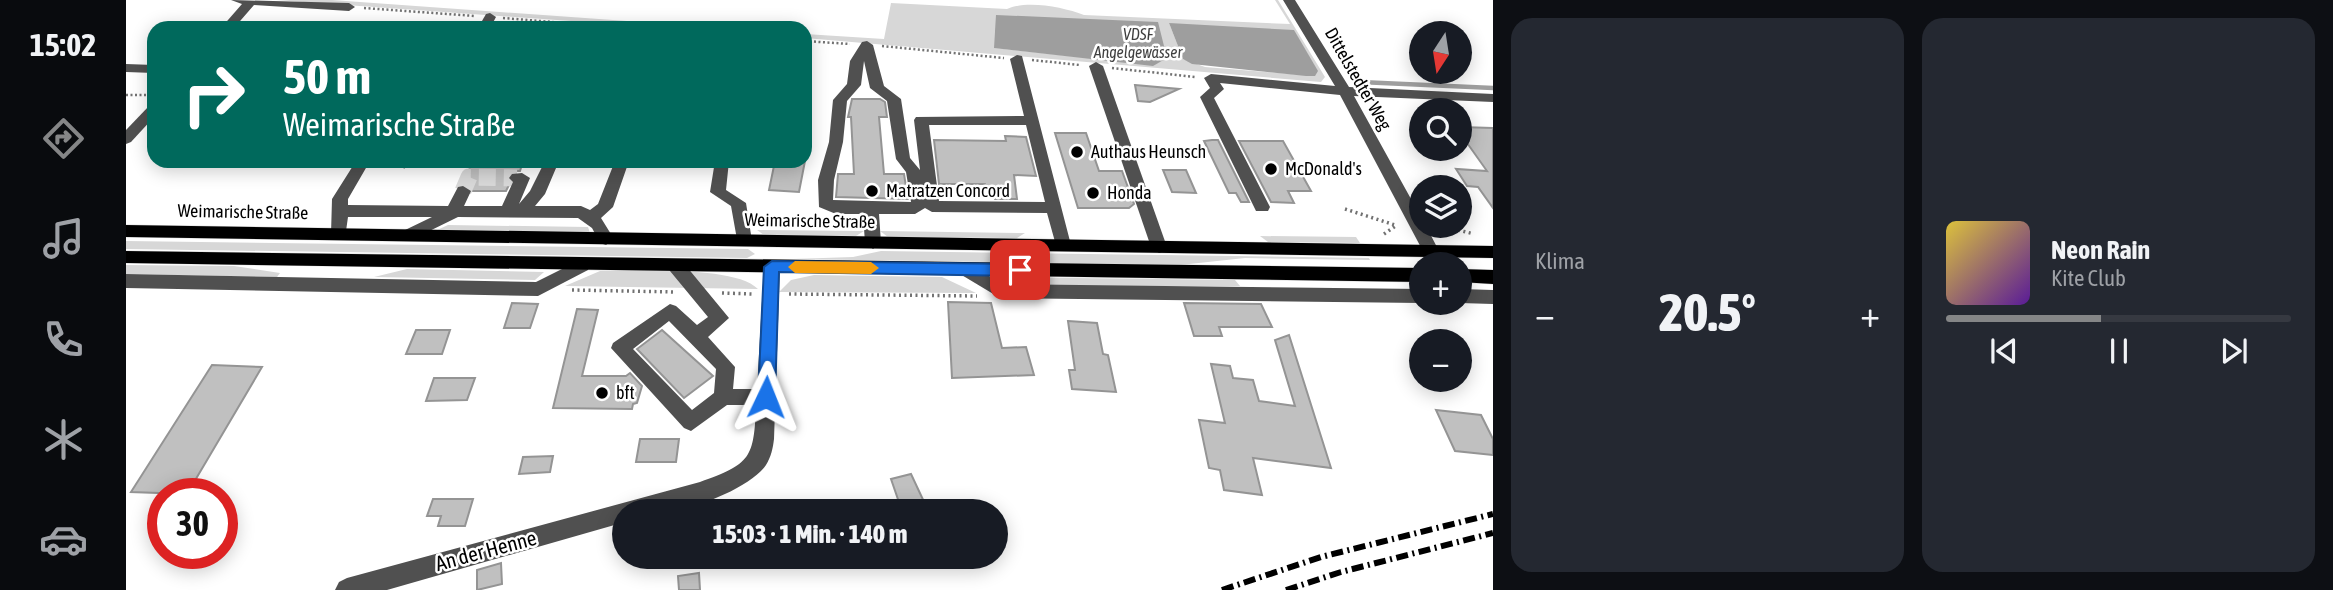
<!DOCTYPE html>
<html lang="de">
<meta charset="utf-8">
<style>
:root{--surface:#171b24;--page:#242831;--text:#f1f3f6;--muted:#9ea1a6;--line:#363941;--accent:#858687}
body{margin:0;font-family:"Asap Condensed",sans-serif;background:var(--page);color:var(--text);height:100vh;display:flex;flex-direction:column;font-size:26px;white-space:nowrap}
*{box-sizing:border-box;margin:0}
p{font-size:23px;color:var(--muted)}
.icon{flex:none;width:38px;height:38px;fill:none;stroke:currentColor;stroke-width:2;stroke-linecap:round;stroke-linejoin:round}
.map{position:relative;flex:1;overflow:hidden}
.side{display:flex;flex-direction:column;gap:18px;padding:18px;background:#0d0f14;width:840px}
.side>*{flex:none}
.banner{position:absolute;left:21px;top:21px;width:665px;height:147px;border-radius:21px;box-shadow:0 4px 18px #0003;background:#00695c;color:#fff;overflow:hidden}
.needle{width:46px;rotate:192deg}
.fabs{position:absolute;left:1283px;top:21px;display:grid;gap:14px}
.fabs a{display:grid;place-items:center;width:63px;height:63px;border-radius:50%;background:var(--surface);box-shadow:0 4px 18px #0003;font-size:35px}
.speed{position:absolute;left:21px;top:478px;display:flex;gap:14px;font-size:35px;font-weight:700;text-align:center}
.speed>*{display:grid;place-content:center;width:91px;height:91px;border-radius:50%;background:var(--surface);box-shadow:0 4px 18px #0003;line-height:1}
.speed .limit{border:10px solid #d22;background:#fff;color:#111}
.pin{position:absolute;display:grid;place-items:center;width:60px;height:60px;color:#fff;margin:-30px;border-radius:14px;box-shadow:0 4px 10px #0006}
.me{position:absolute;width:77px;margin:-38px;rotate:2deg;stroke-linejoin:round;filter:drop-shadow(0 0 5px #0008)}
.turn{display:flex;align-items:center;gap:24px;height:147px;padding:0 21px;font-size:32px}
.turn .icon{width:91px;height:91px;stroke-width:2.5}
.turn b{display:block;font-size:49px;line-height:60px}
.big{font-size:52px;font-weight:800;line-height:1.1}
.side .tile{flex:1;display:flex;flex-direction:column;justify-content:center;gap:10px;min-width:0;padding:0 24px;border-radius:21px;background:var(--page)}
.song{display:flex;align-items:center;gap:21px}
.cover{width:84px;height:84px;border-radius:10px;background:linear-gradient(135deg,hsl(50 70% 55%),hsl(270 70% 35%))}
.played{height:7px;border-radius:4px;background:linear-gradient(90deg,var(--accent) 45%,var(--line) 45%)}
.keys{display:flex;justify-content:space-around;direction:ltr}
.heat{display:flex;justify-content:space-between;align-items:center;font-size:38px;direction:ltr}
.side .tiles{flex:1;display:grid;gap:18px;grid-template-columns:repeat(2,1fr)}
.trip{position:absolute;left:486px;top:499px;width:396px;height:70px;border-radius:35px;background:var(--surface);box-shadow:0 4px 18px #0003;font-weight:800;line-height:70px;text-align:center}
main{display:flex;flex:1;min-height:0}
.tabs{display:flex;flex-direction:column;width:126px;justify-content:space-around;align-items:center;background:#090b0e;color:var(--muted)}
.tabs .icon{width:49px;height:49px}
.tabs .on{color:var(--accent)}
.tabs b{font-size:32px;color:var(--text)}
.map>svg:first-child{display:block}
</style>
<main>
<nav class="tabs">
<b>15:02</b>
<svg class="icon on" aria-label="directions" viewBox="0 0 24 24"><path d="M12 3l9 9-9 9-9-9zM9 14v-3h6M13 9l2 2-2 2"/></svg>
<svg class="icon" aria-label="music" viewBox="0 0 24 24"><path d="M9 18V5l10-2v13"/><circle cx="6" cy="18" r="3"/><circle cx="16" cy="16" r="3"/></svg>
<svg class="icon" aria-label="phone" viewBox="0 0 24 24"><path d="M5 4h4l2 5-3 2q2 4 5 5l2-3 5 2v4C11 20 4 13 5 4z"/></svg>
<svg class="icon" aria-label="climate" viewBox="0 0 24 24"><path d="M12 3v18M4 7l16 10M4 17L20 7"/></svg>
<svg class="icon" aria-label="car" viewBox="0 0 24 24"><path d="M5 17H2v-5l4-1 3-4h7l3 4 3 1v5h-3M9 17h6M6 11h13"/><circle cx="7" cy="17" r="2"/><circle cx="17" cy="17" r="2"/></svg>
</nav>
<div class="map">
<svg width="1367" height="590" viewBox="0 0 1367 590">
<rect width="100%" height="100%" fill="#fff"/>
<g fill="#d7d7d7" fill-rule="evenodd">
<polygon points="150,0 206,0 599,28 543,28"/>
<path d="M1149 0H1152L1199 77 1195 82 679 38V34L758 39 765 3 881 9C901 0 937 7 958 15L1164 24ZM1043 23 1189 76 1079 67 1057 59ZM868 48 1041 58 1027 65Z"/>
<polygon points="322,225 462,227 464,233 309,231"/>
<polygon points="631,230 738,231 730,236 638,235"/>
<polygon points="754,231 899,233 891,238 762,237"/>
<polygon points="1134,236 1230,237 1234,243 1142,242"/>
<polygon points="0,241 622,249 629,254 621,258 0,249"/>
<polygon points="755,251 1243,258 1244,260 1119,258 1054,265 667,259 727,257"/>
<polygon points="0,265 108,266 154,273 151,277 0,274"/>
<polygon points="281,269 418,272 409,280 248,277"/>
<path d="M474 271C511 272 608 265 632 289L439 286Z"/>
<polygon points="688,275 816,277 850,293 653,292 665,280"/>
<polygon points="874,277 1109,280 1114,286 879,286"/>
</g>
<g fill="#9e9e9e">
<polygon points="870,15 1032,22 1041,58 1027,66 868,48"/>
<polygon points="1043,23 1168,30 1192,71 1189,76 1180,76 1066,64 1057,59"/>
</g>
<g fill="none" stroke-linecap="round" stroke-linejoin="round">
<polyline stroke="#9e9e9e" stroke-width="4.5" points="1234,82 1367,88"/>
</g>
<g fill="#c0c0c0" stroke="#949494" stroke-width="2">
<polygon points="1009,85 1053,89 1024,102 1012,101"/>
<polygon points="726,99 754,99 759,102 761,117 753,117 758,174 778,174 782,199 710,197 712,174 728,174 725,117 722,117"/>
<polygon points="1334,127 1367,128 1367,208 1352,187 1341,186 1330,169 1361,171 1334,133"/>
<polygon points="929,133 960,133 973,171 996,171 1008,204 1003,208 952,208"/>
<polygon points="879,136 900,137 910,176 888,175 891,199 869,199 859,184 813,184 808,140 880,141"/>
<polygon points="1086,140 1092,140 1123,202 1115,202 1110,193 1103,193 1078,141"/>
<polygon points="1113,141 1157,141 1185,191 1162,191 1168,203 1145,202"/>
<polygon points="347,161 397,161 394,171 386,171 381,176 384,183 380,191 347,191 337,184"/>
<polygon points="649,161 679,161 673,192 643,190"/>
<polygon points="1037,170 1060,170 1070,193 1046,192"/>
<polygon points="822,302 865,303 876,348 900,347 908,375 826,378"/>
<polygon points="386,303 412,304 404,328 378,328"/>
<polygon points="1058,303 1135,304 1146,327 1093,327 1096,336 1068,336"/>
<polygon points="451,309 472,310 456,376 500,376 504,373 516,386 511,403 507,404 506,409 427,408"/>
<polygon points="942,321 971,323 977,354 982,355 990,392 946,389 943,370 949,370"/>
<polygon points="290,330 324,330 316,354 280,354"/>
<polygon points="536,330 587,376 558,398 511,349"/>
<polygon points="1163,335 1205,468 1127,458 1136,495 1098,490 1094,470 1083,468 1073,420 1099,423 1085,364 1104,366 1107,378 1127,380 1133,401 1169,406 1149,340"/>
<polygon points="86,365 136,367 61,494 5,492"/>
<polygon points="308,378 349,378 341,400 300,401"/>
<polygon points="1310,410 1355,415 1367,439 1367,455 1329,451"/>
<polygon points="514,439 553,439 550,462 510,462"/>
<polygon points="427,456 424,472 393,474 397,457"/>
<polygon points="785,474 800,506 776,511 765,479"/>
<polygon points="307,499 347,499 339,526 312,526 315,516 301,516"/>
<polygon points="375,563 376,584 351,590 351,570"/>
<polygon points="573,573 574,590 553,590 552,576"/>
</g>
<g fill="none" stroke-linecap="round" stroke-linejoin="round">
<polyline stroke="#d9d9d9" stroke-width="17" stroke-dasharray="17 8" stroke-linecap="butt" points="337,191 343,177 391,178"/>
<g stroke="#dbdbdb" stroke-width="1">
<g id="major">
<polygon points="0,225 1367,246 1367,258 0,237"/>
<polygon points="0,251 1295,268 1295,282 0,263"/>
<polygon points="1334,269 1367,270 1367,284 1334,282"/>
</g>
</g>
<g stroke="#727272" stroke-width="2.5" stroke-dasharray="2 2.5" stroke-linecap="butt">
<polyline points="238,8 349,16"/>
<polyline points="377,18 501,28"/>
<polyline points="679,41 724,44"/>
<polyline points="756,46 878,58"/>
<polyline points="906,60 954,65"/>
<polyline points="986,68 1069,77"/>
<polyline points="0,95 22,95"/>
</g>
<g stroke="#727272" stroke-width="3.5" stroke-dasharray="2 3.5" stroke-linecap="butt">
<polyline points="277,168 280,161"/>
<polyline points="1219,209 1269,225"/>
<polyline points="1316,226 1348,234"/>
<polyline points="1258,234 1271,225"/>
<polyline points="446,290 550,292"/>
<polyline points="596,293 627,294"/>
<polyline points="663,294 851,296"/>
</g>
<g fill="#505050" fill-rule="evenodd">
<polygon points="105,0 223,3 229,7 223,11 128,5 108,28 95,28 116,4"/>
<polygon points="1157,0 1169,0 1223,87 1367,94 1367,102 1228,96 1295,217 1295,226 1300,226 1313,251 1311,255 1299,255 1214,95 1094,83 1098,89 1088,98 1144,207 1142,211 1130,211 1074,97 1084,88 1078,78 1085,74 1209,86"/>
<polygon points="364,13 370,17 364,28 352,28 360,14"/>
<path d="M741 41 747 45 758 86 775 99 784 158 794 170 788 120 790 117 898 116 884 59 891 55 896 56 945 245 943 249H931L921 213 806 212 799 208 789 214H753L755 243 747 249 739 243 737 214H710L693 207 692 180 703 142 707 100 721 84 724 61 736 42ZM738 61 744 88 761 101 770 159 780 172 785 202 707 200 708 180 717 142 721 101 735 85ZM803 125H900L919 202 813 201Z"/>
<polygon points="970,62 977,66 1041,247 1039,251 1033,253 1025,247 963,66"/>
<polygon points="0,64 28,65 28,73 0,72"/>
<polygon points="28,105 28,117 5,142 0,144 0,130 23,106"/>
<polygon points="230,161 244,161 222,199 222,205 322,206 332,187 337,186 345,191 338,206 376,206 387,182 383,178 386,174 396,173 404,178 393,204 404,191 419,161 433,161 419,194 409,206 455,206 464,210 472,204 489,161 503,161 487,207 475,218 488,239 480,245 474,243 466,228 452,218 332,217 283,241 275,235 277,231 306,217 222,217 219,238 207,238 205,234 206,199"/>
<polygon points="589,161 603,161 600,190 620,203 626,241 624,245 612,245 605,206 584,192"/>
<polygon points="456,259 462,260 464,265 462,270 412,296 0,288 0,274 410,282"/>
<path d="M550 260 556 261 603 318 582 337 609 367 607 389H631L638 266 646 260 654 266 648 439C647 448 645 457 640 465 625 487 569 509 543 511 528 512 513 511 499 511V522L261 590H209L213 582 221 578 574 482C625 464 628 458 630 405H601L565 431 558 428 485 348 487 343 544 304 550 306 571 325 582 317 544 271 542 266ZM543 321 590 369 588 393 566 410 507 349Z"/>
<polygon points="840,263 877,284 1295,289 1295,303 874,298 834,274 831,269"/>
<polygon points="1334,289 1367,290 1367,304 1334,303"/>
</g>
<use href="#major" fill="#000" fill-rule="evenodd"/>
<g stroke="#000" stroke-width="6" stroke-dasharray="12 4.5 2 4.5" stroke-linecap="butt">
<polyline points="1096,590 1195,557 1367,514"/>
<polyline points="1160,590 1215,572 1367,533"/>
</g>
</g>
<polygon fill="#1a73e8" stroke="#114b97" stroke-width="2" points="646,261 894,264 901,270 894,276 653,272 649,397 640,404 632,397 638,267"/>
<polygon fill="#f59e0b" points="669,261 745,262 753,268 745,274 669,273 662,267"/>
<g fill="#000" stroke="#fff" stroke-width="2.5">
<circle cx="951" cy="152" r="7"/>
<circle cx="1145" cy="169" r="7"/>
<circle cx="746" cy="191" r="7"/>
<circle cx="967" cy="193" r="7"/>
<circle cx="476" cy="393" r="7"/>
</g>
<g text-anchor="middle" stroke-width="5" stroke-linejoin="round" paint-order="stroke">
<g font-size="16" font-style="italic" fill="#3f3f3f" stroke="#fff">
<text x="1012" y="40">VDSF<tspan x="1012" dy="18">Angelgewässer</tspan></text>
</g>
<g font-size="18" fill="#000" stroke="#fff">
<text transform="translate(1232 79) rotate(60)" y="6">Dittelstedter Weg</text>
<text transform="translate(117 212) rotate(1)" y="6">Weimarische Straße</text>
<text transform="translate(684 221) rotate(1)" y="6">Weimarische Straße</text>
</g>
<g font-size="18" fill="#000" stroke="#fff" text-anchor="start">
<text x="965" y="158">Authaus Heunsch</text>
<text x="1159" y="175">McDonald's</text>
<text x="760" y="197">Matratzen Concord</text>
<text x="981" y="199">Honda</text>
<text x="490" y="399">bft</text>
</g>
<g font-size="21" fill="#000" stroke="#fff">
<text transform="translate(360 551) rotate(-15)" y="7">An der Henne</text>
</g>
</g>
</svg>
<div class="fabs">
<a><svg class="needle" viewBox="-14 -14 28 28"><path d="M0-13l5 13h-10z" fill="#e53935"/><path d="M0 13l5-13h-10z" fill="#9ea1a6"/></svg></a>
<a><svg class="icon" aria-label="search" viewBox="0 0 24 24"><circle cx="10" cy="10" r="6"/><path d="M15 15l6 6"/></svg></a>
<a><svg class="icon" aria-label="layers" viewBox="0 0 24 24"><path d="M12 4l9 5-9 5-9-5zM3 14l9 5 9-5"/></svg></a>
<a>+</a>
<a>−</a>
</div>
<div class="speed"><div class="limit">30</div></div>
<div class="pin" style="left:894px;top:270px;background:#d93025"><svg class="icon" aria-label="arrive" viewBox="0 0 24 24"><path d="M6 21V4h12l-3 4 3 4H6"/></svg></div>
<svg class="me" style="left:640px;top:397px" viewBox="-20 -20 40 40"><path d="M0-17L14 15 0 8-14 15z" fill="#1a73e8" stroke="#fff" stroke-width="4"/></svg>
<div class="trip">15:03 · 1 Min. · 140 m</div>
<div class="banner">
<div class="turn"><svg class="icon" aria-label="right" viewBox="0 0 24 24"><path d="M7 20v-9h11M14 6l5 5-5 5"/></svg><div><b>50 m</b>Weimarische Straße</div></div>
</div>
</div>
<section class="side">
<div class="tiles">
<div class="tile"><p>Klima</p>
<div class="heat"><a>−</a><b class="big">20.5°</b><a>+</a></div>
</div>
<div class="tile">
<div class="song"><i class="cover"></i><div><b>Neon Rain</b><p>Kite Club</p></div></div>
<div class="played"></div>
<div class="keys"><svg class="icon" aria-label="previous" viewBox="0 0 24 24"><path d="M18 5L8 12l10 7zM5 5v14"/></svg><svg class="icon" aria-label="pause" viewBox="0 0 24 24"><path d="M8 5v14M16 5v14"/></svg><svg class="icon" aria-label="next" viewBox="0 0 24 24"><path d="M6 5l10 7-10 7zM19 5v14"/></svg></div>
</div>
</div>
</section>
</main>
